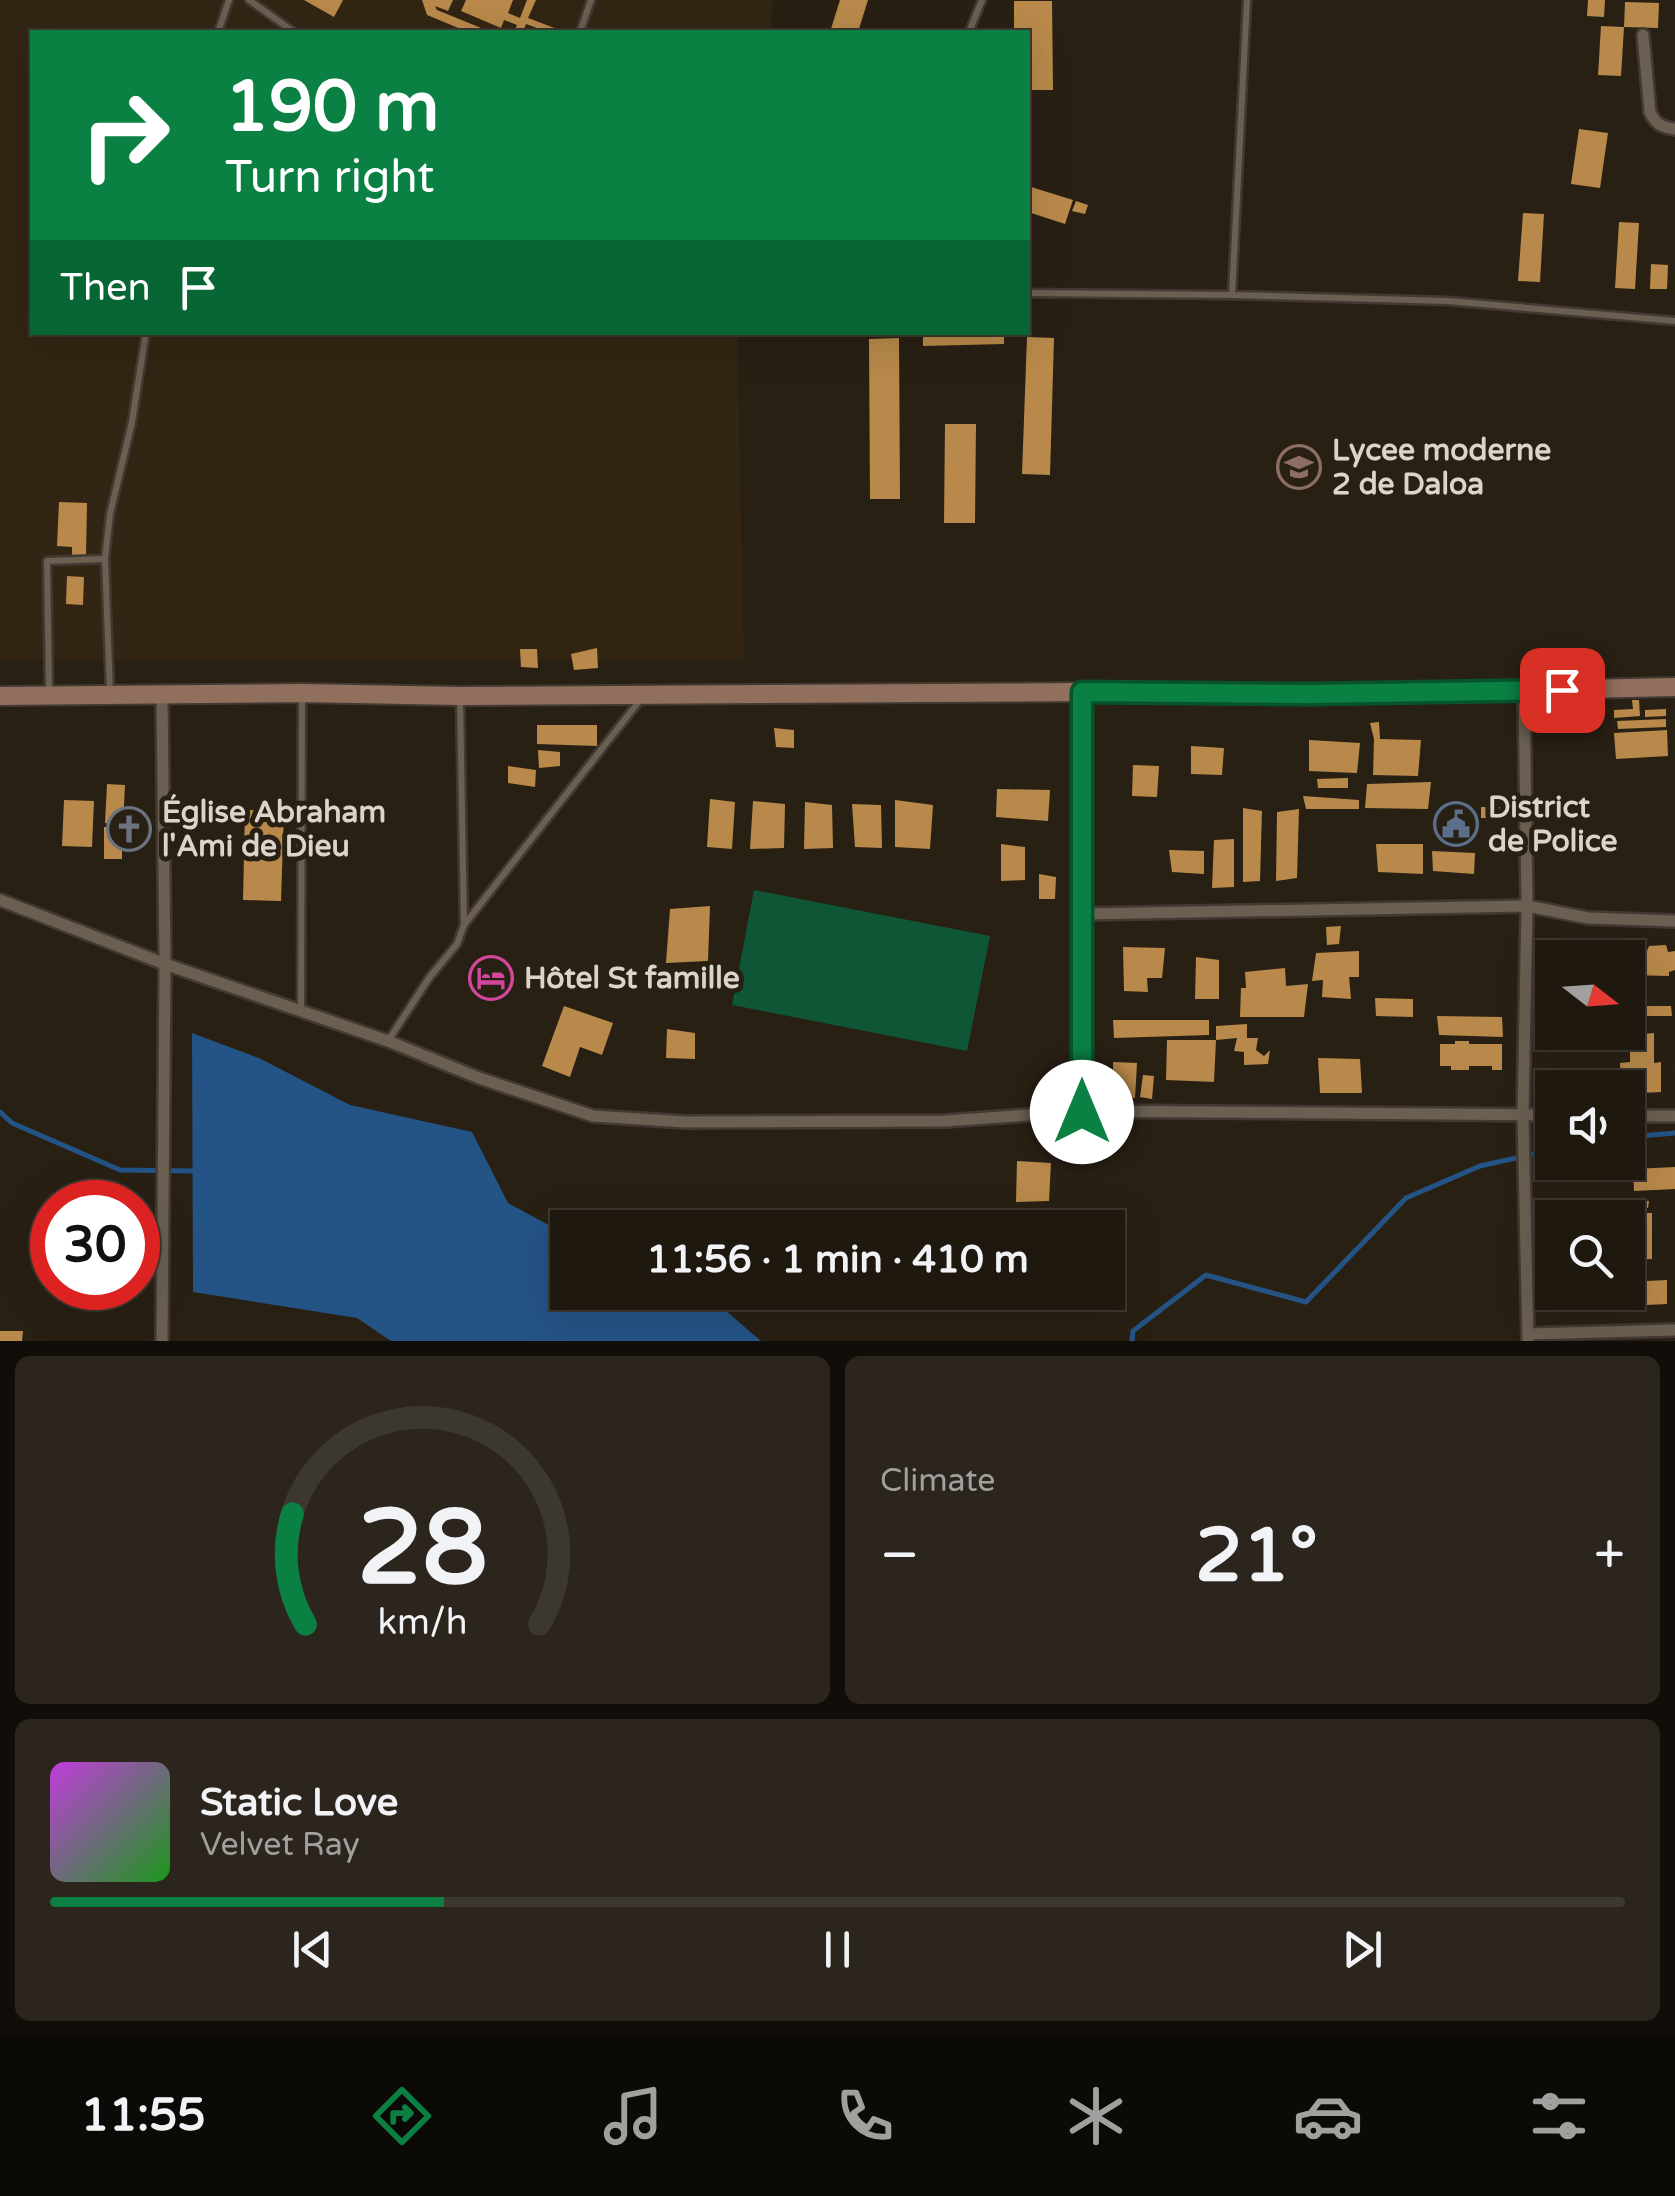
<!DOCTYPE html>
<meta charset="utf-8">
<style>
:root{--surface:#1f180f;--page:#2c251d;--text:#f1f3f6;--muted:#a1a09e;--line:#3c372f;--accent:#0b8043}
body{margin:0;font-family:"Varela Round",sans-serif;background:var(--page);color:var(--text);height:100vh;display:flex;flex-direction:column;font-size:38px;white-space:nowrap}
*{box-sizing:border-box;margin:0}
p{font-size:32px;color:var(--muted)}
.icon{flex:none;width:55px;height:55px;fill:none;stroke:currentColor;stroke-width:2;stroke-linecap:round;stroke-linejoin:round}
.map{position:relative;height:1341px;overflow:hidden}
.drawer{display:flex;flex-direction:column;gap:15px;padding:15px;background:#110d08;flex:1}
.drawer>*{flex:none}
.banner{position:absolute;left:30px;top:30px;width:1000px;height:305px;border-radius:0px;box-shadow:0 10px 40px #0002,0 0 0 2px var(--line);background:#0b8043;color:#fff;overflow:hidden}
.needle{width:65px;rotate:107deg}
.fabs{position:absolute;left:1535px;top:940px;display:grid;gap:20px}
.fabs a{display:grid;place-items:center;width:110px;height:110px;border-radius:0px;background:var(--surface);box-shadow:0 10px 40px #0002,0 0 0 2px var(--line);font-size:50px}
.speed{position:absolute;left:30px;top:1180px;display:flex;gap:20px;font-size:50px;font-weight:700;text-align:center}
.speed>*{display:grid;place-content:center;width:130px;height:130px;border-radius:50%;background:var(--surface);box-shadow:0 10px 40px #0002,0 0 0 2px var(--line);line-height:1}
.speed .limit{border:15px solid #d22;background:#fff;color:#111}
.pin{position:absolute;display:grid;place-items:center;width:85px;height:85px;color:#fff;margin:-42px;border-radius:20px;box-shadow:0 5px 15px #0006}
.me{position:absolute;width:110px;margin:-55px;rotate:0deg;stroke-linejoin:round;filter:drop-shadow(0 0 8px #0008)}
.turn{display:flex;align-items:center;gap:35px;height:210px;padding:0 30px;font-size:45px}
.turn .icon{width:130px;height:130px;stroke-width:2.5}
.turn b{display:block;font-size:70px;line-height:85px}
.then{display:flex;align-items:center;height:95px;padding:0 30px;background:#0003;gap:20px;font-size:38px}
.big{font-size:75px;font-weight:800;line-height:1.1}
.drawer .widget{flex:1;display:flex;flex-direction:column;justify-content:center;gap:15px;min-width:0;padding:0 35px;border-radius:15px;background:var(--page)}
.drawer .dial{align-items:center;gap:0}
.dial svg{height:260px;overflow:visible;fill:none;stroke:var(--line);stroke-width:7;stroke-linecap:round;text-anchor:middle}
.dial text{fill:var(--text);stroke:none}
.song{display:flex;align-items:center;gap:30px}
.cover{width:120px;height:120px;border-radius:15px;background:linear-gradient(135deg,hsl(290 70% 55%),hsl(120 70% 35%))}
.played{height:10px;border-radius:5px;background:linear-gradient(90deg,var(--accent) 25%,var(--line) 25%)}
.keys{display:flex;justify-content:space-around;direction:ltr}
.heat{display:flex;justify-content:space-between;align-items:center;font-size:55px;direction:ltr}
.drawer .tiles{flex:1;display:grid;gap:15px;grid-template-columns:1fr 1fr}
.widget:last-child{grid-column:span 2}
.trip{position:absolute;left:550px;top:1210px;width:575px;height:100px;border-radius:0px;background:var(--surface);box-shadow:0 10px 40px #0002,0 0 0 2px var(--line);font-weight:800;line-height:100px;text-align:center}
.menu{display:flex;height:160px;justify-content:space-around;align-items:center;background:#0c0a06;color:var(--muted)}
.menu .icon{width:70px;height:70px}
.menu .active{color:var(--accent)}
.menu b{font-size:45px;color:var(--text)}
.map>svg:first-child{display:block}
</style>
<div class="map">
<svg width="1675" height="1341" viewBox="0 0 1675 1341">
<rect width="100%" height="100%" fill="#292014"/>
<polygon fill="#332513" points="0,0 772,0 771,32 32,32 32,332 768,333 737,334 744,659 0,659"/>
<polygon fill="#0e5636" points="754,890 990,936 967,1051 732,1005"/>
<polygon fill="#245386" points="192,1033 259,1058 350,1105 472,1132 508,1203 567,1235 568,1292 693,1293 712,1299 761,1341 391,1341 357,1318 193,1292"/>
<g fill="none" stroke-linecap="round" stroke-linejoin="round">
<g stroke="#245386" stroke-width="5">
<polyline points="0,1112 12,1123 120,1170 195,1171"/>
<polyline points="1628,1137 1675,1133"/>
<polyline points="1132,1341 1133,1331 1206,1275 1306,1302 1406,1198 1480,1166 1552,1150"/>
</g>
</g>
<g fill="#b8894a">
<polygon points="304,0 343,0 334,17"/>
<polygon points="422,0 453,0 448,11 435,6 437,10 491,32 468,32 427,15"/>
<polygon points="466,0 513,0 508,13 520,18 527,0 536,0 528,18 565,32 548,32 526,24 523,32 514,32 517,25 504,20 501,28 461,11"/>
<polygon points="840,0 868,0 858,32 830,32"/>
<polygon points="1588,0 1605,0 1604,17 1587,16"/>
<polygon points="1014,1 1052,1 1053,90 1028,90 1028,32 1014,32"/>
<polygon points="1625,2 1659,3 1658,28 1624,27"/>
<polygon points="1601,26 1624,27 1621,76 1598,75"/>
<polygon points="1579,129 1608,133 1600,188 1571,184"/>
<polygon points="1028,186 1073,200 1065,224 1028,212"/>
<polygon points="1076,201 1088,205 1085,214 1072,211"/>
<polygon points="1523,213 1544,214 1540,282 1518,281"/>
<polygon points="1619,222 1639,223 1635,289 1615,288"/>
<polygon points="1651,264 1668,265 1667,289 1650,289"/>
<polygon points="923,332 1004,332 1004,344 923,346"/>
<polygon points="1027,337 1054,338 1050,475 1022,474"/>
<polygon points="899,338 900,499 870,499 869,339"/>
<polygon points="945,424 976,424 975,523 944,523"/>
<polygon points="59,502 87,503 86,555 72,555 72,547 57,546"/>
<polygon points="67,576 84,577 83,605 66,604"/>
<polygon points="597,648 598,668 574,670 571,654"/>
<polygon points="520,649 537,649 538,668 521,667"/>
<polygon points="1632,700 1639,700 1640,716 1614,718 1614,710 1633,709"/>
<polygon points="1666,709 1666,716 1645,717 1645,710"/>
<polygon points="1666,719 1666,727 1618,729 1617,721"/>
<polygon points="1379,722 1380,739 1421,740 1418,776 1373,775 1374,739 1370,723"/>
<polygon points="537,725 597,725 597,746 537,744"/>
<polygon points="774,728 794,730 794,748 776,747"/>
<polygon points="1667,730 1668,756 1616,759 1614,733"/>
<polygon points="1309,740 1360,743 1357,773 1309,771"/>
<polygon points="1191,746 1224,748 1222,775 1191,774"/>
<polygon points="538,750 560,752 560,766 539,768"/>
<polygon points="1133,765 1159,766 1157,797 1132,796"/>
<polygon points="508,766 536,770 535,787 508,783"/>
<polygon points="1348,778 1348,788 1318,788 1317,779"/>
<polygon points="1431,782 1428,809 1365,808 1367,784"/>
<polygon points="107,784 125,785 123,824 105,823"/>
<polygon points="997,789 1050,790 1048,821 996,817"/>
<polygon points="1303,796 1359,800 1359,809 1306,809"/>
<polygon points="710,799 735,802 732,849 707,847"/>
<polygon points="64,800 94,801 92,847 62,846"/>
<polygon points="895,800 933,805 930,849 895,847"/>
<polygon points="753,801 785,804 784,848 750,849"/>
<polygon points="805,802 832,805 833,848 804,849"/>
<polygon points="852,804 881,805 882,848 855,847"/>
<rect x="1481" y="807" width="19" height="11"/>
<polygon points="1243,808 1262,811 1260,881 1243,882"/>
<polygon points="1299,809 1297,878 1276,881 1277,812"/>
<polygon points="245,810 284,811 281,901 243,900"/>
<rect x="104" y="827" width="18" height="32"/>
<polygon points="1234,839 1234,887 1212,888 1214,840"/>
<polygon points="1001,844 1025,847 1025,880 1001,881"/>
<polygon points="1376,844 1423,844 1423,874 1378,872"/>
<polygon points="1169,850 1204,851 1204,874 1172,872"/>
<polygon points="1432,851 1475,853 1474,874 1433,871"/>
<polygon points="1039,874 1056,877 1055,899 1039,899"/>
<polygon points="710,906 708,961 666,963 670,909"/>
<polygon points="1341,926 1339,944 1327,945 1326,927"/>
<polygon points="1604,944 1605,958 1548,957 1547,945"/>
<polygon points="1666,945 1668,952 1675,951 1675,970 1669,972 1669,976 1628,975 1628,958 1614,958 1614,952 1622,951 1622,946 1634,946 1639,951 1647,951 1649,946"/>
<polygon points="1123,947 1165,948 1162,978 1147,978 1148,992 1124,991"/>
<polygon points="1359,951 1359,977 1349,977 1351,999 1322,997 1323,980 1312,981 1316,953"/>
<polygon points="1196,957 1219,960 1219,999 1195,999"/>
<polygon points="1285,968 1286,986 1308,984 1304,1017 1240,1017 1241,988 1246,988 1245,972"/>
<polygon points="1375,998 1413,999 1413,1017 1376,1016"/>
<polygon points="564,1006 613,1023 602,1055 580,1047 570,1077 542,1066"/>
<polygon points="1628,1006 1671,1006 1672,1016 1628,1016"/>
<polygon points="1437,1016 1502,1017 1503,1037 1439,1035"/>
<polygon points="1113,1020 1209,1020 1209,1035 1114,1038"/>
<polygon points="1247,1024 1247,1038 1258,1038 1256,1050 1264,1056 1270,1050 1268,1064 1244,1065 1244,1052 1234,1051 1237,1038 1216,1040 1214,1082 1166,1080 1167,1040 1216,1040 1216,1026"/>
<polygon points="667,1029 695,1033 695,1059 666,1058"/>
<polygon points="1654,1033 1654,1063 1661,1062 1661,1092 1641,1093 1641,1084 1621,1085 1620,1063 1630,1062 1630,1048 1642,1047 1642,1034"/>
<polygon points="1455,1041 1469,1041 1469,1044 1502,1044 1502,1070 1492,1070 1492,1066 1469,1066 1469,1070 1451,1070 1451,1066 1440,1066 1440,1044 1455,1044"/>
<polygon points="1318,1058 1360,1059 1362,1093 1320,1093"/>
<polygon points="1113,1062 1137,1063 1135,1098 1113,1095"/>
<polygon points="1143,1075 1154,1076 1152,1099 1140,1097"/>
<polygon points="1017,1161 1051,1163 1049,1201 1016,1202"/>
<polygon points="1675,1167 1675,1189 1634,1191 1633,1169"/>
<polygon points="1633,1200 1649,1201 1648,1208 1632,1207"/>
<polygon points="1632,1213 1652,1213 1652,1259 1628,1260 1628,1248 1632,1247"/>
<polygon points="1667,1280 1667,1304 1646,1305 1646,1281"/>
<polygon points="0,1331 23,1331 22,1341 0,1341"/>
</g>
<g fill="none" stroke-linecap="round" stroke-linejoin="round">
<g stroke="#423a32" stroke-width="11">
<g id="lane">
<polyline points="249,0 294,32"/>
<polyline points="218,32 229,0"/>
<polyline points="580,32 591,0"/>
<polyline points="969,32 982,0"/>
<polyline points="1028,293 1232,295 1448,301 1675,321"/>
<polyline points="1232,295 1247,0"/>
<polyline points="105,559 110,514 132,422 146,332"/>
<polyline points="49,691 47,561 105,559 110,693"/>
<polyline points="460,698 464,925"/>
<polyline points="301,1012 302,694"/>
<polyline points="388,1041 429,978 457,944 464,925 640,700"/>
</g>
</g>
<g stroke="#423a32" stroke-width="16">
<g id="street">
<path d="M1643 35 1650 112C1656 125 1662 127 1675 129"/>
<polyline points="1524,691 1527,906 1523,1115 1528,1341"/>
<polyline points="1081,692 1082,1111"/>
<polyline points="0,900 165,964 388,1041 479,1078 593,1116 686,1122 945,1121 1082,1111 1552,1115"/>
<polyline points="1083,914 1527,906 1588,918 1675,921"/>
<polyline points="1628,1116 1675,1116"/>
<polyline points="1528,1334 1675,1330"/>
<polyline points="162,1341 165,964 162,693"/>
</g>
</g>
<g stroke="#423a32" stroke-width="22">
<polyline id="secondary" points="0,696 302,693 460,696 1081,692 1311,695 1675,687"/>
</g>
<use href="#lane" stroke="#6a5f51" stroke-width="6"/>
<use href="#street" stroke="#6a5f51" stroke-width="11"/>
<use href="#secondary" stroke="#906f5d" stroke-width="18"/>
</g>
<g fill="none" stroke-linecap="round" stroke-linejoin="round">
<g stroke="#07532c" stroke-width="25">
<polyline id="route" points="1082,1112 1082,692 1311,694 1562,690"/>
</g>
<use href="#route" stroke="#0b8043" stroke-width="18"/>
</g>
<defs>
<g id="school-ring" transform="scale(2.25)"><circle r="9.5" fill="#292014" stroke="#8d6e63" stroke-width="1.5"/><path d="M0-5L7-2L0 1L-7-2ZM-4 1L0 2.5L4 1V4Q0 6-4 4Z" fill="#8d6e63"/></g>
<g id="civic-ring" transform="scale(2.25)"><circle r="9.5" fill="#292014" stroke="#5c6f8a" stroke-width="1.5"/><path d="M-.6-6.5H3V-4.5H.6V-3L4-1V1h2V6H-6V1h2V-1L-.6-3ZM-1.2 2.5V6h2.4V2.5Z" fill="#5c6f8a"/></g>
<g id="church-ring" transform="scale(2.25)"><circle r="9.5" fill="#292014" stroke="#6b7280" stroke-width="1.5"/><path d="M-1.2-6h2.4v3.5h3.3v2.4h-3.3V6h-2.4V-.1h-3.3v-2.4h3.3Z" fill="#6b7280"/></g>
<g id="hotel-ring" transform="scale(2.25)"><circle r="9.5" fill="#292014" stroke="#d1479c" stroke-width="1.5"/><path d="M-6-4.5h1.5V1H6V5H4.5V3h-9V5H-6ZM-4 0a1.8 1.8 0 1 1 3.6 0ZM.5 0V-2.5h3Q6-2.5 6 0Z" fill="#d1479c"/></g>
</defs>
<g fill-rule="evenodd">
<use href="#school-ring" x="1299" y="467"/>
<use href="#civic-ring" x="1456" y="824"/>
<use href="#church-ring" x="129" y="829"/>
<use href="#hotel-ring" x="491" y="978"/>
</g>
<g text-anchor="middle" stroke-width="10" stroke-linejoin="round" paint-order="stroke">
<g font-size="30" font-weight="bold" fill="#dbd4cc" stroke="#292014" text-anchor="start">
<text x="1332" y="460">Lycee moderne<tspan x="1332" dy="34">2 de Daloa</tspan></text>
<text x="1488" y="817">District<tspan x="1488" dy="34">de Police</tspan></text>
<text x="162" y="822">Église Abraham<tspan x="162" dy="34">l'Ami de Dieu</tspan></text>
<text x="524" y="988">Hôtel St famille</text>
</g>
</g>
</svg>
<div class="fabs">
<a><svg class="needle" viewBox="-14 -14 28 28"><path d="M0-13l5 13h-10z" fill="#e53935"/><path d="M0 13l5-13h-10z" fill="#a1a09e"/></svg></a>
<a><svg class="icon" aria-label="sound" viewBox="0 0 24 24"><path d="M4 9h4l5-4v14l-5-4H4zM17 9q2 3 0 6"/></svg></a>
<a><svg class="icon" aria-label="search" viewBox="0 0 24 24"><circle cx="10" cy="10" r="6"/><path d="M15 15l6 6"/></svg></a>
</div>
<div class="speed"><div class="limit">30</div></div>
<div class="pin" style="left:1562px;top:690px;background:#d93025"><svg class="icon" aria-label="arrive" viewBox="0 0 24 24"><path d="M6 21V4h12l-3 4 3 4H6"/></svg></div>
<svg class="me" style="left:1082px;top:1112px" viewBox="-20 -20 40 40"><circle r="19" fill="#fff"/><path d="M0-13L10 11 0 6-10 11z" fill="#0b8043"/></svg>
<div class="trip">11:56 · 1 min · 410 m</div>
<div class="banner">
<div class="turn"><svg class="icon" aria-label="right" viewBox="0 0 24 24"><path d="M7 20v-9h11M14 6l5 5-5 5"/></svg><div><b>190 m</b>Turn right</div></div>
<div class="then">Then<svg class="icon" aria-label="arrive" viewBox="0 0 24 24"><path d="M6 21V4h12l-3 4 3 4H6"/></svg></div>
</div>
</div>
<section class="drawer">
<div class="tiles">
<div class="widget dial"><svg viewBox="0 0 100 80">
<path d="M14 69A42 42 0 1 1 86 69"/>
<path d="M14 69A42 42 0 0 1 10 35" stroke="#0b8043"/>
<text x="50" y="56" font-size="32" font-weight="700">28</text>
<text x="50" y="72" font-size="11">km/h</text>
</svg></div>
<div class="widget"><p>Climate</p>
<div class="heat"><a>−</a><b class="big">21°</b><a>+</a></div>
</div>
<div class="widget">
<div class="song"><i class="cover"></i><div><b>Static Love</b><p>Velvet Ray</p></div></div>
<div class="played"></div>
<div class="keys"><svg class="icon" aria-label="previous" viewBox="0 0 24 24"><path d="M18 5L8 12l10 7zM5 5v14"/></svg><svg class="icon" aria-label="pause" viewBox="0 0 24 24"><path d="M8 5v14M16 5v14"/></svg><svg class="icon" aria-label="next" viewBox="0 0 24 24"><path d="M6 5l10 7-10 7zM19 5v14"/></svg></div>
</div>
</div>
</section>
<nav class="menu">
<b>11:55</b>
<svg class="icon active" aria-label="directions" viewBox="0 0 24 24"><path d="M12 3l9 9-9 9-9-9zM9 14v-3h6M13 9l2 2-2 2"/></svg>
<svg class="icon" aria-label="music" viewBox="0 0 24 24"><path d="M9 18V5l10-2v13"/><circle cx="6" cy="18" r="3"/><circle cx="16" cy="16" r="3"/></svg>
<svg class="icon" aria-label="phone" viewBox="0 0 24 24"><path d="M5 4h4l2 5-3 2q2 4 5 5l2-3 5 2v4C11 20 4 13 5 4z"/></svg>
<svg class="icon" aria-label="climate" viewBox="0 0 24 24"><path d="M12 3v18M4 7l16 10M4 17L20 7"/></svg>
<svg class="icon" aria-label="car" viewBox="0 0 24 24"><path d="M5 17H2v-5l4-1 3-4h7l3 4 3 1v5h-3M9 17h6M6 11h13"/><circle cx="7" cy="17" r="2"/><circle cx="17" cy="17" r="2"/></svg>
<svg class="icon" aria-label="filters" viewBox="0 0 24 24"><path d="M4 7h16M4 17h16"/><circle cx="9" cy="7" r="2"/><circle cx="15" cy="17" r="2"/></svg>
</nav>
